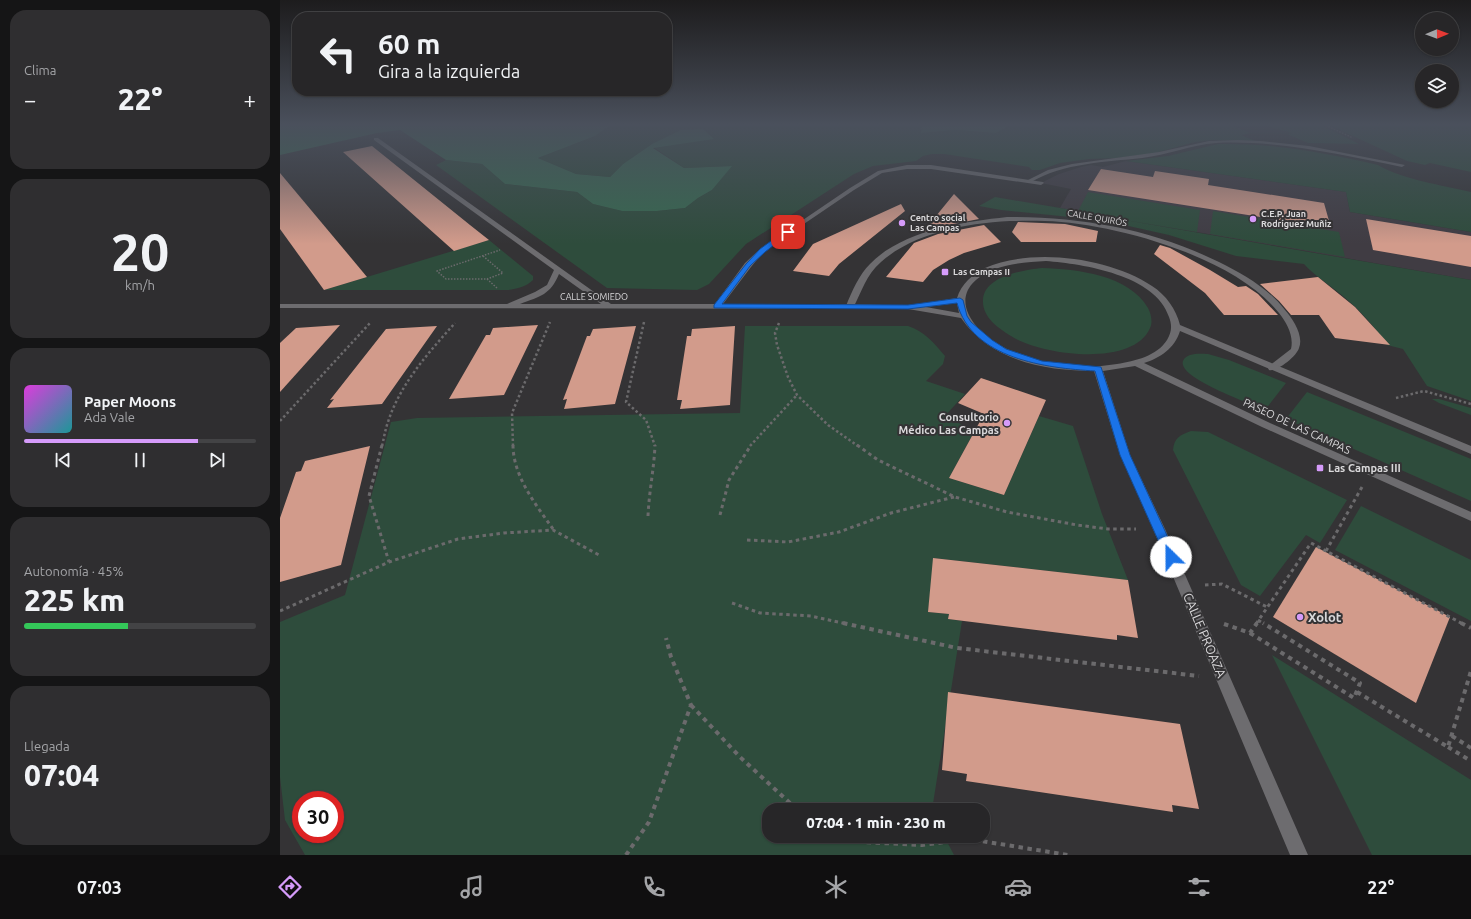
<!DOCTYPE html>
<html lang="es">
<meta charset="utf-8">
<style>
:root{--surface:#272628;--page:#2f2e30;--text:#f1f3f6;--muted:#a4a5a8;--line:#434345;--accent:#d59bfa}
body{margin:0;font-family:Ubuntu,sans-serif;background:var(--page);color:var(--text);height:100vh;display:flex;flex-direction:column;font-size:15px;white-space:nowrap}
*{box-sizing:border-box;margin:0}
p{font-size:13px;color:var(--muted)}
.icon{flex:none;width:22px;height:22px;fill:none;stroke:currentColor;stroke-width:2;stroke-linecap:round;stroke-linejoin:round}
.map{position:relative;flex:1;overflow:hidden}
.sheet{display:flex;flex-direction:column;gap:10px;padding:10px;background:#151516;width:280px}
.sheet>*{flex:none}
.banner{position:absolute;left:12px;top:12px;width:380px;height:84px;border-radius:16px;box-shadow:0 1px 3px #0004,0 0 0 1px var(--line);background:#272628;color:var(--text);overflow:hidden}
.needle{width:26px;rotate:89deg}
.tools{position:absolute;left:1135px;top:12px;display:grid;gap:8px}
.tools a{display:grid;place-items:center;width:44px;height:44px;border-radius:50%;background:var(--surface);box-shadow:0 1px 3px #0004,0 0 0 1px var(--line);font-size:20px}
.speed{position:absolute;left:12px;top:791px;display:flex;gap:8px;font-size:20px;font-weight:700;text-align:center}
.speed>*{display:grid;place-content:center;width:52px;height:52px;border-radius:50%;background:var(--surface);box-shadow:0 1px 3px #0004,0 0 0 1px var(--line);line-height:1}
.speed .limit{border:6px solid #d22;background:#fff;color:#111}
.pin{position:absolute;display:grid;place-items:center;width:34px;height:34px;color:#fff;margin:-17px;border-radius:8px;box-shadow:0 2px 6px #0006}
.me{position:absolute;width:44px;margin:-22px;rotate:337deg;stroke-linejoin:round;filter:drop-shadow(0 0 3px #0008)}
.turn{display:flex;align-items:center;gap:14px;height:84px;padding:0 20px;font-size:18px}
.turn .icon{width:52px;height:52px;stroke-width:2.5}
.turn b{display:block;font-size:28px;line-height:34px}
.big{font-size:30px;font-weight:800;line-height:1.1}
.sheet .tile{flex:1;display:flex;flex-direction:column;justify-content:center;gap:6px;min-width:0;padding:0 14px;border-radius:16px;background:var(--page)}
.sheet .dial{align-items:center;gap:0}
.dial b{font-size:52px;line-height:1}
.song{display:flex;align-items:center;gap:12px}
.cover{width:48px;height:48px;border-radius:6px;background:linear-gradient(135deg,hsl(300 70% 55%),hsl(180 70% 35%))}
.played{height:4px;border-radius:2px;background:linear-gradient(90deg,var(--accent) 75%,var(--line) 75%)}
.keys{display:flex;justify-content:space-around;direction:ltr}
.heat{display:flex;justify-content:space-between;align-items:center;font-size:22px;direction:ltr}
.charge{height:6px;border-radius:3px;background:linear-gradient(90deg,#34c759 45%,var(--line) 0)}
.trip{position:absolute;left:482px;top:803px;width:228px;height:40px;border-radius:16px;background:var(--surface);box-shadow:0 1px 3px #0004,0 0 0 1px var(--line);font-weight:800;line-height:40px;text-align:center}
.dock{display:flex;height:64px;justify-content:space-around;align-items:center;background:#100f10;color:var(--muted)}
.dock .icon{width:28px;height:28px}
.dock .current{color:var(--accent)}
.dock b{font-size:18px;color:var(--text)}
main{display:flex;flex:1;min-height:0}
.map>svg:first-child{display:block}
</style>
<main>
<section class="sheet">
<div class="tile"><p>Clima</p>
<div class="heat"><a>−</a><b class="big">22°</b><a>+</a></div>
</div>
<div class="tile dial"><b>20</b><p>km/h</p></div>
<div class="tile">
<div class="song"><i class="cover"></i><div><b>Paper Moons</b><p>Ada Vale</p></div></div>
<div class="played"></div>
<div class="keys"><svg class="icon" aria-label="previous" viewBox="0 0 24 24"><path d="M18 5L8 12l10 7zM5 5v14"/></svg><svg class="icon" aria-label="pause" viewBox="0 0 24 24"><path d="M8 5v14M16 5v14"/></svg><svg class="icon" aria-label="next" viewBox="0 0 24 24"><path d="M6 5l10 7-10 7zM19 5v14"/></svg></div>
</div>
<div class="tile"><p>Autonomía · 45%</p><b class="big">225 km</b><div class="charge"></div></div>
<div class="tile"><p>Llegada</p><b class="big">07:04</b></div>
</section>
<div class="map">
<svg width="1191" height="855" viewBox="0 0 1191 855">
<rect width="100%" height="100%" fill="#343335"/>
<polygon fill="#403c43" points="846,161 1066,192 1070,212 1191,232 1191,280 780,208 791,189 761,183 779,174 801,167 811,165 823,167"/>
<g fill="#2e4c3c" fill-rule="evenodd">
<polygon points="332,124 644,124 642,126 642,133 676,130 716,133 730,125 729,124 948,124 971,133 961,135 975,141 932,140 915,142 875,153 837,158 809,159 780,163 760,170 752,170 749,167 664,154 652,154 643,156 636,161 593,166 574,174 466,244 429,284 417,290 327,288 156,165 166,160 202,164 225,184 297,192 313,204 342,211 377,211 405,208 418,198 432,190 451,166 404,168 373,147 372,144 343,164 330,177 296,174 258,158 315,136"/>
<polygon points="979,124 1039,124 1079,144 1028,143 1007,134 1012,133"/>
<polygon points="1047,124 1191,124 1191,172 1150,163 1145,165 1127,161"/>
<path d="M938 144C993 143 1045 153 1098 165 1124 180 1162 185 1191 192V232L1070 212 1066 192 846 161 888 156Z"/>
<path d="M808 192 920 210 917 232 839 219 1191 280V401L1147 386 1123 349 1107 345C1095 327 1080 310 1063 296 1050 285 1036 277 1024 264L956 256 889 235 844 225 790 217 721 210 699 206 715 197 798 211Z"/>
<polygon points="933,211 1059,232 1065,257 930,234"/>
<path d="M209 240 253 276V280C246 287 237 289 227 290H44Z"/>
<path d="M762 268C797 269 849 275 868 308 871 314 873 322 870 328 853 368 760 355 731 336 718 328 702 317 703 300 704 276 744 270 762 268Z"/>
<path d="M465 326H628C644 331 654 343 665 356L663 364 646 381 685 394 664 417 695 430 669 478 724 495 759 416 793 426 822 514 848 580 654 558 648 612 669 614 668 619 682 621 652 810H489V836H664L674 855H25L5 820 0 777V622L65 595 111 422 137 418 460 413ZM21 800H55V834H21Z"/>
<path d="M928 354 949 360 1006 383 985 410C972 404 897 378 903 361 907 352 921 354 928 354Z"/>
<polygon points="1027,392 1191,459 1191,501 1006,419"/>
<polygon points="1152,399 1159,399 1191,408 1191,415 1159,403"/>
<path d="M911 431 928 432 1067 500 1040 543 1026 535 980 596 961 585 893 450C894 438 900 435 911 431Z"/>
<polygon points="1081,506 1191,560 1191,621 1055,550"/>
<polygon points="992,655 1191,780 1191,855 1092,855"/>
</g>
<g fill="#36694f">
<polygon points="0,124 332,124 315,136 258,158 296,174 330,177 343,164 372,144 401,130 423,129 434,139 373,148 404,168 452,166 432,190 418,198 405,208 377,211 342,211 313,204 297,192 225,184 202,164 166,160 120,130 97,133 0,155"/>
<polygon points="644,124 729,124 730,125 716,133 676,130 641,133 642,126"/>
</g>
<g fill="#d29b8b">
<polygon points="92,146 190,225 209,240 174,251 63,152"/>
<polygon points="821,169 873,177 875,171 929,179 928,185 1044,203 1051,228 808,190"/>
<polygon points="0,173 67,253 87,277 44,290 0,229"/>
<polygon points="674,194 699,219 673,224 643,232"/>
<polygon points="621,204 625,211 559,264 549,276 513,271 533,244"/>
<polygon points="1086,219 1191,236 1191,267 1093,250"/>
<polygon points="738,222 785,224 818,231 816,242 741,242 732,232"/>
<polygon points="704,225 721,242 684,253 669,260 653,270 643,282 606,277 634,243 658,234"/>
<polygon points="880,245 890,248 930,270 958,287 966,286 978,294 998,315 944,315 925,293 874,254"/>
<polygon points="1038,277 1075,307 1110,345 1055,338 1039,315 1011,315 999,301 980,284"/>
<polygon points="60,325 36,352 0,392 0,343 16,328"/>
<polygon points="258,325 224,395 169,399 206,335 210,335 213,328"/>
<polygon points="157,326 102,404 47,408 54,399 50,400 106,329"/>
<polygon points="356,326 335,404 284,409 287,399 283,400 307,336 310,336 313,329"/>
<polygon points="455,326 450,405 400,409 402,400 397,400 407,336 411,336 412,329"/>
<polygon points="701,378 766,400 724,495 669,478 704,414 678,403"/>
<polygon points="90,446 61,565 0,582 0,518 16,472 21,471 25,461"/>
<polygon points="1036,547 1170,617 1136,703 993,617"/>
<polygon points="653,558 848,580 858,638 837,635 837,640 668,619 669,614 648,612"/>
<polygon points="668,692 900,724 919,809 892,805 893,812 686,781 687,774 662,770"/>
</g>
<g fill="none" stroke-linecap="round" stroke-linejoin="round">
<g stroke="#6b6a6c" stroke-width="1.5" stroke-dasharray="1.5 1.5" stroke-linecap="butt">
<polyline points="1043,124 1073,138"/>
<polyline points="203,256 223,273 207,279"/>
<polyline points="217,288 207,279 166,279 157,271 220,250"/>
</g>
<g stroke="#6b6a6c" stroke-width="2.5" stroke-dasharray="2.5 2.5" stroke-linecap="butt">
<polyline points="364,322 346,402 366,420 375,446"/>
<polyline points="499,323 495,333 497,345 508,377 517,395 548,425 578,446"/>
<polyline points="1116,398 1144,391 1191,404"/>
<polyline points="0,421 90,323"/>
<path d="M102 446C104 438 105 430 108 422 120 384 149 352 175 323"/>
<polyline points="233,446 232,413 270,322"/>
<polyline points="470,446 517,395"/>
</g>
<g stroke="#6b6a6c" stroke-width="3" stroke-dasharray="3.5 3.5" stroke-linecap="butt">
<polyline points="102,445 89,496 109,562"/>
<path d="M233 445C233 476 256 505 273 529"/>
<polyline points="577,445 598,460 675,497 727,512 797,525 828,529 856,529"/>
<polyline points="1082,487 1046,551 1183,624"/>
<polyline points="440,515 449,480 471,445"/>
<path d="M368 516C369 492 374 469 375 445"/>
<polyline points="467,540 508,542 559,532 611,513 674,497"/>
<polyline points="925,585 942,584 987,607"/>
<polyline points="452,603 480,613 531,616 567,624"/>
<polyline points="0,611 109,562 178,539 224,533 273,530 319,555"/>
<polyline points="978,620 984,624"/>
<polyline points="976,624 1031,543 1046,551"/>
</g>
<g stroke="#6b6a6c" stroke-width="4" stroke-dasharray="4.5 4.5" stroke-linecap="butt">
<polyline points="563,623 677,648 919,676"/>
<polyline points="1181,623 1191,628"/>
<polyline points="944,624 970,633 977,623"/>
<polyline points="970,633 1074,698 1080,683 983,623"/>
<polyline points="1077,692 1168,747 1191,671"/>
<polyline points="411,705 460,757 511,804 522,810"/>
<polyline points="1172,736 1191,748"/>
<polyline points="1168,747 1191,761"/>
<polyline points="570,836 582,842 642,845 689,839 788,855"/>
<polyline points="346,855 369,822 411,705 391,657 386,638"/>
</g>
<path fill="#6d6c6f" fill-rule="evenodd" d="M958 140 981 141 1029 146 1125 165 1122 167C1061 155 999 140 936 143 911 145 887 155 862 158 825 162 784 163 751 182L746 181 768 170 792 164 879 152 929 141Z"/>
<path fill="#6d6c6f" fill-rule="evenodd" d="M727 217C803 217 871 229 939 262 963 274 988 288 1005 310 1013 319 1024 336 1019 348 1017 356 997 372 989 370L988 368 989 366 1011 349C1014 336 1007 323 999 313 955 257 834 223 765 221 713 219 642 226 601 262 586 275 582 291 573 308H567L566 306C572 291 579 275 590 264 623 230 683 222 727 217Z"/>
<path fill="#6d6c6f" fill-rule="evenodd" d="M94 138H98L331 304H435L465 263 480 249 570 188 598 171 627 165H651L763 182 764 183 761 185 651 169H627L602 173 574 190 484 251 471 267 443 304H570L636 306 640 304 677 298C681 284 693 274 705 268 753 247 830 258 872 286 886 295 896 309 900 325L1191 446V454L900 331C895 348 880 358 864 363L990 423 1191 512V521L982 427 855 366 823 371 850 455 885 529 1028 855H1010L873 529 840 455 814 371C765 371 711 361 681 318L628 309 0 308V304H227L255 292 267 285 274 270 94 140ZM766 261C803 264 876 275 889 317 892 325 892 332 887 340 877 356 855 361 837 364 801 370 757 366 725 348 688 329 663 290 715 269 731 263 749 262 766 261ZM279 274 321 304H240C261 296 270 295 279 274ZM677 303 679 313 646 307Z"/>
</g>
<linearGradient id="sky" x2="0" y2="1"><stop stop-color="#1d1c1d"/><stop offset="0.51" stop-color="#4a505c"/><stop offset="1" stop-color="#4a505c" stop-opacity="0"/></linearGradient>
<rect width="1191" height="244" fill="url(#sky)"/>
<path fill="#1a73e8" stroke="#114b97" d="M506 230 511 232 485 252 470 266 442 304 628 305 680 298 683 300 687 316 691 322 712 340 726 349 762 361 821 367 850 455 897 557 895 560 891 561 887 560 840 455 815 371C766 368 692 359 677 303L628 309 434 308V305L466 264 480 249Z"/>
<g fill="#d59bfa" stroke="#343335" stroke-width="1.5">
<circle cx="973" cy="219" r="4"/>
<circle cx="622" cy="223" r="4"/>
<rect x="661" y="268" width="8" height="8" rx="2"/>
<circle cx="727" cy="423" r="4"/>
<rect x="1036" y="464" width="8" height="8" rx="2"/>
<circle cx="1020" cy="617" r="4"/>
</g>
<g text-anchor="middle" stroke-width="4" stroke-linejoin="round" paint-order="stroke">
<g font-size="9" font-weight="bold" fill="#d9d8da" stroke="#343335" text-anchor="start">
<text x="981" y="217">C.E.P. Juan<tspan x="981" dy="10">Rodríguez Muñiz</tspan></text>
<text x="630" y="221">Centro social<tspan x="630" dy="10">Las Campas</tspan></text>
<text x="673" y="275">Las Campas II</text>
</g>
<g font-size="9" fill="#d9d8da" stroke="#343335">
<text transform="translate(817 218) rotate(10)" y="3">CALLE QUIRÓS</text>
<text x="314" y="300">CALLE SOMIEDO</text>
</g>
<g font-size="11" font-weight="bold" fill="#d9d8da" stroke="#343335" text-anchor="end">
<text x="719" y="421">Consultorio<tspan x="719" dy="13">Médico Las Campas</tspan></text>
<text x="1048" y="472" text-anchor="start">Las Campas III</text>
</g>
<g font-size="11" fill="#d9d8da" stroke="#343335">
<text transform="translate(1017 426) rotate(25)" y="4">PASEO DE LAS CAMPAS</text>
</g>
<g font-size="13" font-weight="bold" fill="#d9d8da" stroke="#343335" text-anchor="start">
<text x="1028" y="622">Xolot</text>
</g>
<g font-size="13" fill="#d9d8da" stroke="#343335">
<text transform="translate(925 635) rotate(67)" y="5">CALLE PROAZA</text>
</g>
</g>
</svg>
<div class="tools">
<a><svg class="needle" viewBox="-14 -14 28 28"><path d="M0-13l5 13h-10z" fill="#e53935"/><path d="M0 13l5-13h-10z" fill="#a4a5a8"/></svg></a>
<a><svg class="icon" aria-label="layers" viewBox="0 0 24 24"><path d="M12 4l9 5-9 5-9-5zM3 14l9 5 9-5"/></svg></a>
</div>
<div class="speed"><div class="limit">30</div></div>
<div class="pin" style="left:508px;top:232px;background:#d93025"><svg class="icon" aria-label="arrive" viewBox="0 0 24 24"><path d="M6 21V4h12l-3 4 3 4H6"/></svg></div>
<svg class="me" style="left:891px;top:557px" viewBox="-20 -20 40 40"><circle r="19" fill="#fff"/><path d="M0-13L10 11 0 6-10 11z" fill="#1a73e8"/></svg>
<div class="trip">07:04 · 1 min · 230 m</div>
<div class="banner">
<div class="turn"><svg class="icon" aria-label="left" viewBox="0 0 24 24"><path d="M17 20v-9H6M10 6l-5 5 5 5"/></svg><div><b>60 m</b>Gira a la izquierda</div></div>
</div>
</div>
</main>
<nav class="dock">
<b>07:03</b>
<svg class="icon current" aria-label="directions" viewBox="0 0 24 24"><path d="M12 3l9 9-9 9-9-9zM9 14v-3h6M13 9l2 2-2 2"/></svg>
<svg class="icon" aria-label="music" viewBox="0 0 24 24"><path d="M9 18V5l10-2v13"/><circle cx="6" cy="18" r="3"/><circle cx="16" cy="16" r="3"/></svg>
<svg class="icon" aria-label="phone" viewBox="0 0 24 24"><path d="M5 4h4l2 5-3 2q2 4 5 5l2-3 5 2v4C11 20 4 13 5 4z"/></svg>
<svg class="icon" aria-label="climate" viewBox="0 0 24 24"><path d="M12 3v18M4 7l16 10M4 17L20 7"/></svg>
<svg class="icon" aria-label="car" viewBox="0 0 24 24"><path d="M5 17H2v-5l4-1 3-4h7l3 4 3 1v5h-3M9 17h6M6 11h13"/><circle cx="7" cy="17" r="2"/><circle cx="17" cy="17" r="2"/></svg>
<svg class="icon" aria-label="filters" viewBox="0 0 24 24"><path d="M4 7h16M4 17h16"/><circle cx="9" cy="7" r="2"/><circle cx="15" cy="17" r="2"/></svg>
<b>22°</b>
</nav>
